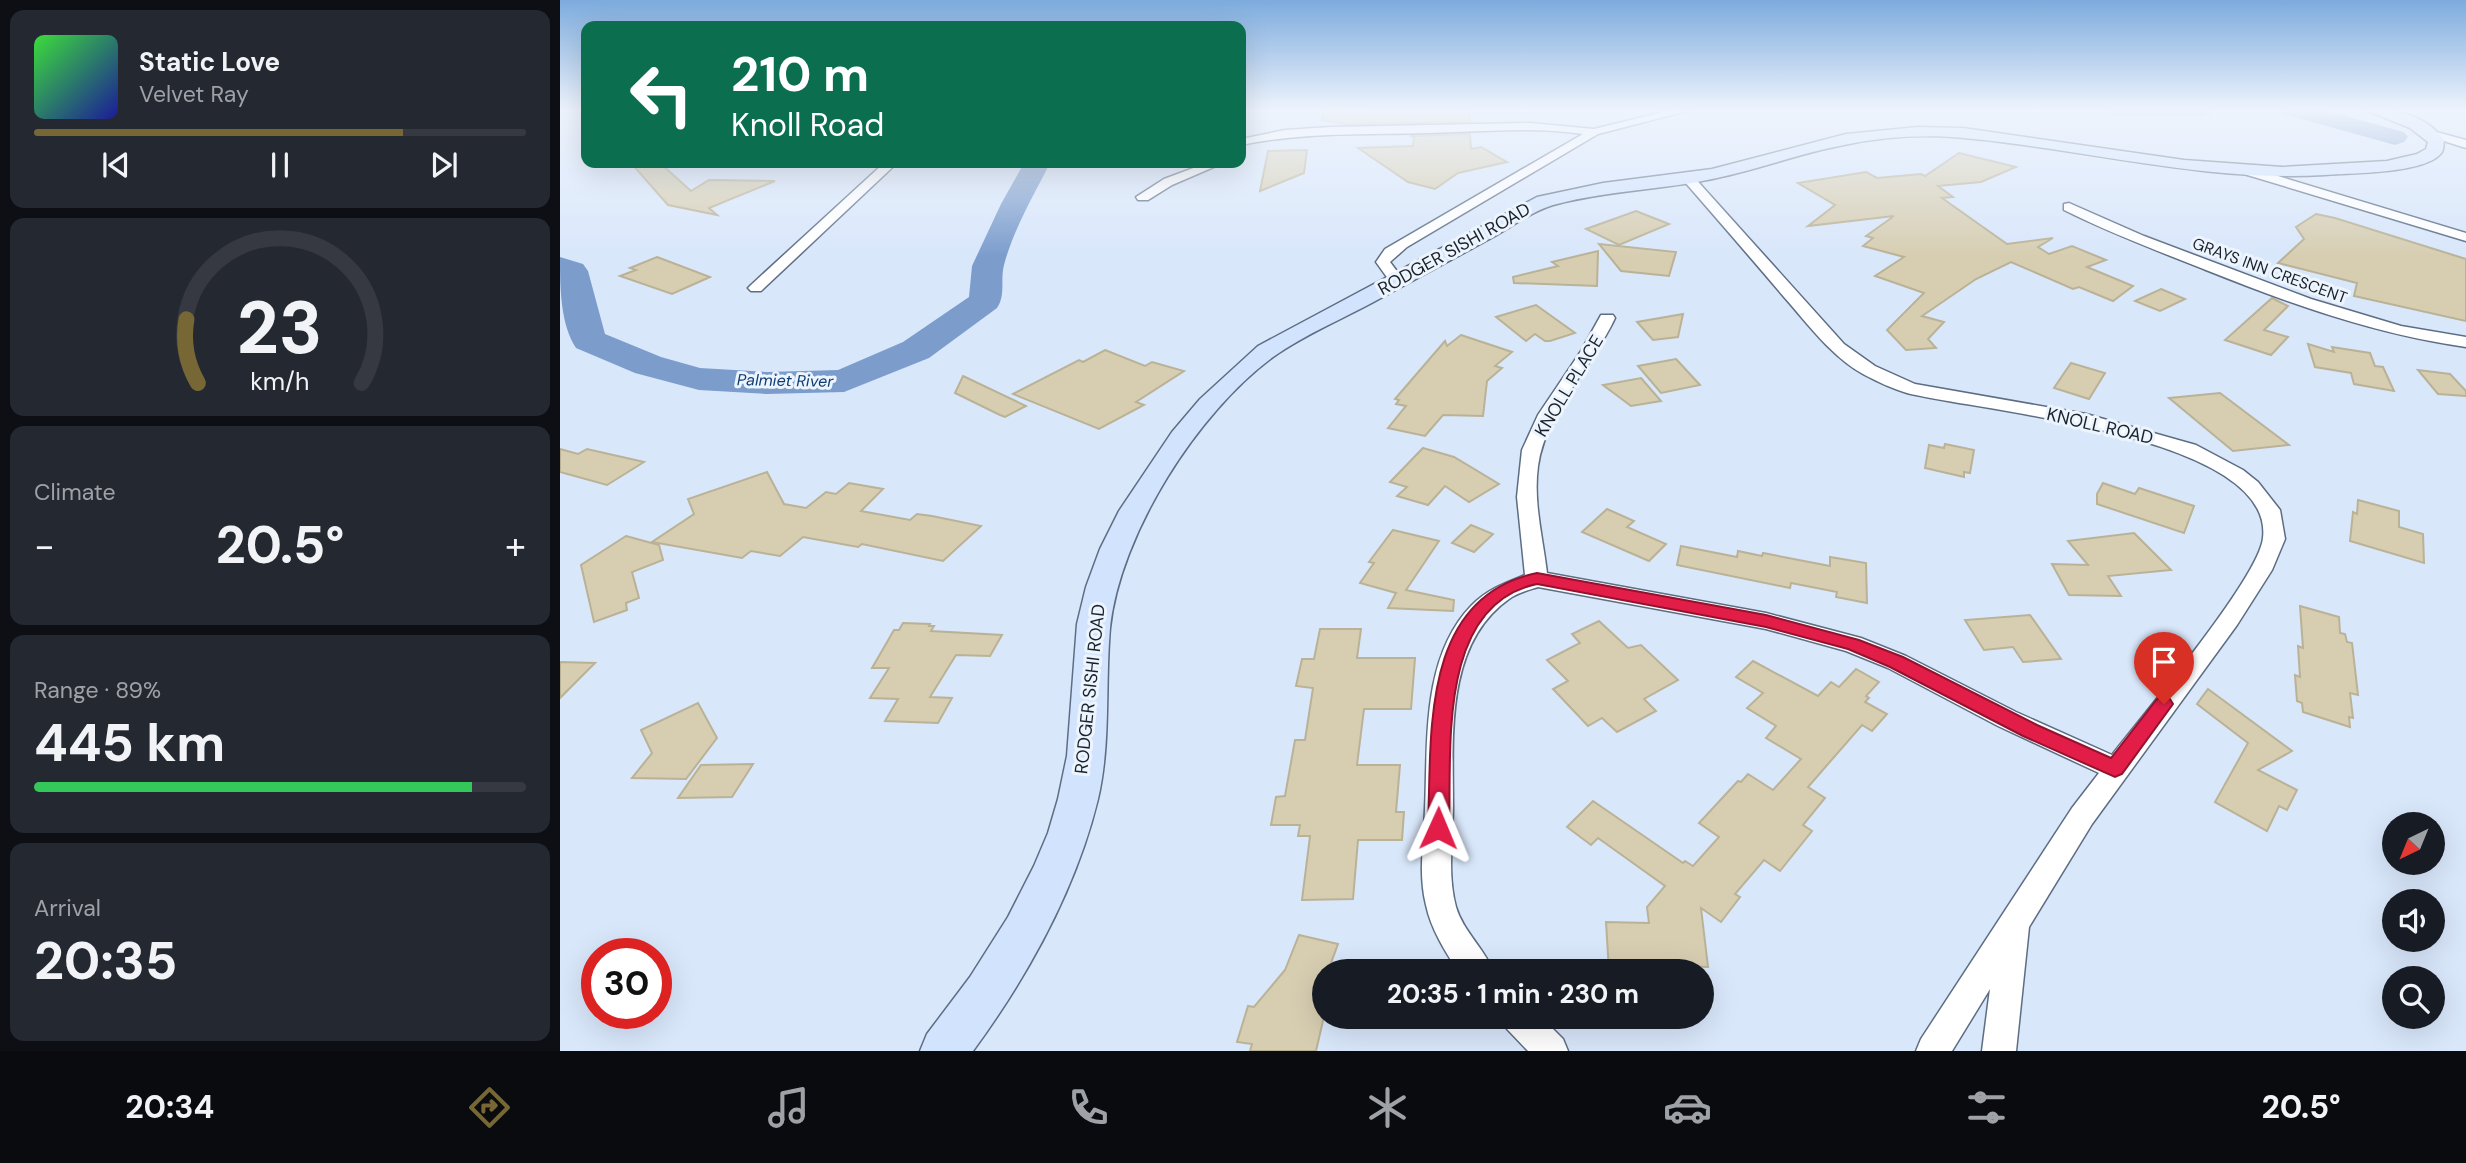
<!DOCTYPE html>
<meta charset="utf-8">
<style>
:root{--surface:#171b24;--page:#242831;--text:#f1f3f6;--muted:#9ea1a6;--line:#363941;--accent:#766735}
body{margin:0;font-family:"DM Sans",sans-serif;background:var(--page);color:var(--text);height:100vh;display:flex;flex-direction:column;font-size:26px;white-space:nowrap}
*{box-sizing:border-box;margin:0}
p{font-size:23px;color:var(--muted)}
.icon{flex:none;width:38px;height:38px;fill:none;stroke:currentColor;stroke-width:2;stroke-linecap:round;stroke-linejoin:round}
.map{position:relative;flex:1;overflow:hidden}
.drawer{display:flex;flex-direction:column;gap:10px;padding:10px;background:#0d0f14;width:560px}
.drawer>*{flex:none}
.guide{position:absolute;left:21px;top:21px;width:665px;height:147px;border-radius:14px;box-shadow:0 7px 28px #0002;background:#0b6e4f;color:#fff;overflow:hidden}
.needle{width:46px;rotate:223deg}
.buttons{position:absolute;left:1822px;top:812px;display:grid;gap:14px}
.buttons a{display:grid;place-items:center;width:63px;height:63px;border-radius:50%;background:var(--surface);box-shadow:0 7px 28px #0002;font-size:35px}
.speed{position:absolute;left:21px;top:938px;display:flex;gap:14px;font-size:35px;font-weight:700;text-align:center}
.speed>*{display:grid;place-content:center;width:91px;height:91px;border-radius:50%;background:var(--surface);box-shadow:0 7px 28px #0002;line-height:1}
.speed .limit{border:10px solid #d22;background:#fff;color:#111}
.pin{position:absolute;display:grid;place-items:center;width:60px;height:60px;color:#fff;margin:-72px -30px;border-radius:50% 50% 50% 0;rotate:-45deg;box-shadow:0 0 7px #0007}
.pin .icon{rotate:45deg}
.me{position:absolute;width:77px;margin:-38px;rotate:1deg;stroke-linejoin:round;filter:drop-shadow(0 0 5px #0008)}
.turn{display:flex;align-items:center;gap:24px;height:147px;padding:0 35px;font-size:32px}
.turn .icon{width:91px;height:91px;stroke-width:2.5}
.turn b{display:block;font-size:49px;line-height:60px}
.big{font-size:52px;font-weight:700;line-height:1.1}
.drawer .card{flex:1;display:flex;flex-direction:column;justify-content:center;gap:10px;min-width:0;padding:0 24px;border-radius:14px;background:var(--page)}
.drawer .dial{align-items:center;gap:0}
.dial svg{height:182px;overflow:visible;fill:none;stroke:var(--line);stroke-width:7;stroke-linecap:round;text-anchor:middle}
.dial text{fill:var(--text);stroke:none}
.song{display:flex;align-items:center;gap:21px}
.cover{width:84px;height:84px;border-radius:10px;background:linear-gradient(135deg,hsl(120 70% 55%),hsl(240 70% 35%))}
.played{height:7px;border-radius:4px;background:linear-gradient(90deg,var(--accent) 75%,var(--line) 75%)}
.keys{display:flex;justify-content:space-around;direction:ltr}
.heat{display:flex;justify-content:space-between;align-items:center;font-size:38px;direction:ltr}
.charge{height:10px;border-radius:5px;background:linear-gradient(90deg,#34c759 89%,var(--line) 0)}
.trip{position:absolute;left:752px;top:959px;width:402px;height:70px;border-radius:35px;background:var(--surface);box-shadow:0 7px 28px #0002;font-weight:700;line-height:70px;text-align:center}
.tab-bar{display:flex;height:112px;justify-content:space-around;align-items:center;background:#090b0e;color:var(--muted)}
.tab-bar .icon{width:49px;height:49px}
.tab-bar .on{color:var(--accent)}
.tab-bar b{font-size:32px;color:var(--text)}
main{display:flex;flex:1;min-height:0}
.map>svg:first-child{display:block}
</style>
<main>
<section class="drawer">
<div class="card">
<div class="song"><i class="cover"></i><div><b>Static Love</b><p>Velvet Ray</p></div></div>
<div class="played"></div>
<div class="keys"><svg class="icon" aria-label="previous" viewBox="0 0 24 24"><path d="M18 5L8 12l10 7zM5 5v14"/></svg><svg class="icon" aria-label="pause" viewBox="0 0 24 24"><path d="M8 5v14M16 5v14"/></svg><svg class="icon" aria-label="next" viewBox="0 0 24 24"><path d="M6 5l10 7-10 7zM19 5v14"/></svg></div>
</div>
<div class="card dial"><svg viewBox="0 0 100 80">
<path d="M14 69A42 42 0 1 1 86 69"/>
<path d="M14 69A42 42 0 0 1 9 41" stroke="#766735"/>
<text x="50" y="56" font-size="32" font-weight="700">23</text>
<text x="50" y="72" font-size="11">km/h</text>
</svg></div>
<div class="card"><p>Climate</p>
<div class="heat"><a>−</a><b class="big">20.5°</b><a>+</a></div>
</div>
<div class="card"><p>Range · 89%</p><b class="big">445 km</b><div class="charge"></div></div>
<div class="card"><p>Arrival</p><b class="big">20:35</b></div>
</section>
<div class="map">
<svg width="1906" height="1051" viewBox="0 0 1906 1051">
<rect width="100%" height="100%" fill="#d9e7fb"/>
<g fill="none" stroke-linecap="round" stroke-linejoin="round">
<g fill="#7c9dcc" fill-rule="evenodd">
<polygon points="1546,109 1654,109 1650,114 1642,116 1558,116 1550,114"/>
<polygon points="1719,109 1759,109 1844,132 1848,137 1844,142 1835,145 1723,114"/>
<path d="M464 163H490C474 195 453 230 444 265 440 280 446 295 437 308L369 358 284 392 207 394 139 390 75 373 16 348C0 324 0 285 0 257L23 264 28 271 45 334 101 357 140 368 207 372 278 370 343 342 409 297 412 266 441 204Z"/>
</g>
</g>
<g fill="#d7ceb2" stroke="#bab296" stroke-width="2">
<polygon points="763,109 909,112 910,122 785,124 762,120"/>
<polygon points="910,134 911,149 921,147 947,162 898,173 875,189 848,182 798,148 853,146 854,137 850,136"/>
<polygon points="747,150 744,173 700,191 708,151"/>
<polygon points="1399,153 1456,167 1421,182 1378,186 1393,197 1382,198 1447,244 1493,238 1478,247 1489,254 1512,246 1546,260 1527,267 1573,286 1553,301 1519,287 1513,289 1451,262 1416,279 1362,316 1384,322 1368,339 1376,348 1346,350 1327,330 1364,293 1315,276 1344,257 1303,246 1313,238 1306,236 1334,216 1248,226 1275,205 1238,183 1306,172 1317,178 1361,174 1365,176"/>
<polygon points="71,163 100,163 131,191 149,180 215,181 149,208 157,215 108,205"/>
<polygon points="1076,211 1109,224 1059,245 1026,229"/>
<polygon points="1756,214 1775,218 1906,259 1906,321 1794,296 1797,283 1718,263 1744,239 1736,227"/>
<polygon points="1039,244 1116,252 1109,276 1061,271"/>
<polygon points="1038,251 1037,286 954,283 953,277 998,266 992,262"/>
<polygon points="97,257 150,277 112,294 60,276 76,270 70,268"/>
<polygon points="1601,289 1625,299 1600,311 1575,301"/>
<polygon points="1712,298 1728,306 1704,330 1728,337 1711,355 1665,340"/>
<polygon points="976,305 1015,333 990,341 985,341 975,334 966,341 936,317"/>
<polygon points="1123,314 1118,337 1093,340 1077,322"/>
<polygon points="901,335 952,352 935,366 942,368 927,381 923,416 883,415 865,436 828,428 846,406 836,404 839,400 835,399 885,341 887,346"/>
<polygon points="1748,344 1774,352 1772,347 1810,353 1815,366 1823,367 1834,391 1794,384 1791,373 1755,367"/>
<polygon points="545,350 585,366 592,362 624,371 576,402 584,405 539,429 453,394 519,360 523,362"/>
<polygon points="1116,359 1140,385 1101,393 1078,366"/>
<polygon points="1511,363 1545,373 1529,399 1494,388"/>
<polygon points="1858,370 1890,374 1906,391 1906,396 1878,394"/>
<polygon points="403,376 466,406 445,417 440,415 395,393"/>
<polygon points="1081,378 1101,401 1071,406 1043,385"/>
<polygon points="1660,393 1729,445 1673,451 1609,398"/>
<polygon points="1385,444 1414,450 1410,473 1404,472 1404,477 1365,468 1369,445 1384,448"/>
<polygon points="863,448 894,457 939,484 909,502 885,486 868,505 837,496 847,487 830,482"/>
<polygon points="0,449 18,454 27,449 84,462 47,485 0,472"/>
<polygon points="207,472 224,504 246,508 266,492 276,494 289,483 323,489 301,511 350,520 357,514 372,516 421,526 383,561 302,544 298,547 243,537 220,556 191,551 182,558 92,542 134,514 128,499"/>
<polygon points="1543,483 1575,494 1579,488 1634,506 1624,533 1537,504 1537,494"/>
<polygon points="1798,500 1839,511 1839,527 1863,534 1864,563 1790,541 1793,512 1797,514"/>
<polygon points="1047,509 1074,521 1067,527 1106,544 1089,561 1022,532"/>
<polygon points="911,525 933,534 914,552 892,543"/>
<polygon points="833,530 879,541 846,590 894,600 893,611 828,608 836,593 800,583 814,563 809,562"/>
<polygon points="1574,533 1611,570 1548,576 1561,596 1509,595 1492,564 1528,565 1508,541"/>
<polygon points="66,536 99,545 103,560 72,572 79,598 66,603 67,610 34,622 21,565"/>
<polygon points="1121,546 1177,557 1178,551 1202,556 1203,553 1270,566 1270,557 1306,563 1307,603 1276,597 1277,592 1231,583 1230,588 1117,565"/>
<polygon points="1740,606 1779,617 1780,633 1785,634 1787,642 1792,643 1798,695 1790,693 1793,718 1789,717 1790,727 1743,712 1742,703 1737,701 1735,675 1740,677 1738,646 1743,648"/>
<polygon points="1470,615 1501,659 1463,662 1453,647 1424,650 1405,620"/>
<polygon points="1039,621 1068,648 1081,645 1118,680 1084,699 1096,711 1057,732 1042,718 1028,726 993,689 1008,681 987,660 1020,643 1012,634"/>
<polygon points="343,623 370,624 369,626 374,626 371,631 442,635 430,656 396,655 370,697 392,698 378,723 325,721 338,699 310,698 329,668 312,668 334,630 339,630"/>
<polygon points="760,629 801,629 797,658 855,658 851,709 804,709 797,765 840,765 836,812 844,812 842,840 798,840 793,899 742,900 750,836 738,836 740,825 711,825 716,797 725,796 735,740 745,740 753,688 736,686 742,659 754,659"/>
<polygon points="1193,661 1258,696 1271,682 1279,687 1296,669 1319,682 1306,696 1309,698 1305,702 1327,714 1312,731 1302,725 1248,787 1265,798 1243,825 1252,831 1220,871 1204,860 1175,894 1180,897 1161,922 1141,908 1148,967 1114,966 1115,971 1049,971 1046,922 1089,923 1087,907 1105,886 1038,838 1031,845 1007,827 1033,801 1123,863 1125,861 1133,866 1159,837 1139,823 1178,781 1181,782 1188,774 1213,790 1241,759 1206,738 1216,726 1187,708 1203,693 1176,677"/>
<polygon points="0,662 35,663 0,698"/>
<polygon points="1648,689 1732,751 1698,770 1737,790 1727,810 1719,806 1707,831 1655,802 1688,743 1637,704"/>
<polygon points="138,703 157,738 126,779 72,778 92,753 81,730"/>
<polygon points="193,764 172,797 118,798 141,765"/>
<polygon points="739,935 778,944 768,971 765,971 765,1012 756,1051 690,1051 692,1044 677,1042 688,1006 694,1007 725,970"/>
</g>
<g fill="none" stroke-linecap="round" stroke-linejoin="round">
<g stroke="#5d6d83" stroke-width="3">
<g id="street">
<path d="M1115 109H1135L1038 134 847 247 830 262 836 270 851 279 843 284 826 276 816 262 825 249 1023 134C971 126 919 132 867 133 804 135 743 132 681 145V139L725 130 771 127 970 123 1034 129Z"/>
<polygon points="1869,130 1906,140 1906,148 1865,135 1863,133"/>
<polygon points="324,163 337,163 201,291 191,291 188,288 191,285"/>
<polygon points="647,163 663,163 612,185 588,200 578,200 576,197 604,179"/>
<polygon points="1688,167 1906,233 1906,241 1684,174 1682,171"/>
<path d="M1128 174 1132 175 1284 344 1315 366 1355 384 1526 414 1636 445 1683 470 1698 482 1720 510 1725 539 1712 570 1677 625 1532 824 1469 927 1456 1051H1422L1430 989 1392 1051H1356L1361 1039 1512 808 1539 773 1438 726 1328 668 1286 651 1206 629 978 587C969 590 957 593 949 599 885 644 893 736 893 806 893 839 887 874 896 907 903 931 924 948 933 971H898C885 951 871 929 866 905 858 873 864 841 865 809 868 744 861 658 911 606 926 590 945 583 965 575L957 497 962 450 978 415 1021 351 1041 315H1053L1055 318C1032 367 986 411 978 466 973 502 983 538 987 573L1206 613 1301 638 1346 656 1456 712 1552 755C1582 716 1699 578 1703 538 1715 435 1417 411 1347 393 1333 389 1316 381 1303 374 1271 356 1248 324 1224 297 1191 258 1157 219 1124 181V175Z"/>
<path d="M1509 203 1584 236 1751 299 1841 326 1906 337V347C1815 334 1731 304 1646 270 1598 251 1550 233 1504 210V204Z"/>
<polygon points="943,1017 981,1017 1003,1039 1008,1051 968,1051 947,1029"/>
</g>
</g>
<g stroke="#5d6d83" stroke-width="3">
<path id="secondary" d="M1803 109C1831 109 1864 113 1882 138L1884 142C1883 145 1884 149 1882 152 1868 174 1790 173 1765 175 1643 182 1525 149 1404 138 1366 134 1322 137 1284 145 1241 153 1200 169 1157 178 1104 190 1050 190 997 204 976 209 954 225 935 236 896 257 858 278 819 299 785 318 745 334 713 357 637 413 560 534 550 628 545 685 551 743 538 799 516 889 468 976 413 1051H360L367 1034 410 977 448 917 474 866 488 833 498 799 507 756 517 624 526 587 540 549 559 511 612 432 640 399 698 346 977 197 1043 183 1152 169 1286 134 1358 127 1403 128 1624 160 1722 167 1827 161 1857 154 1866 149 1868 142 1850 128Z"/>
</g>
<use href="#street" fill="#fff" fill-rule="evenodd"/>
<use href="#secondary" fill="#d2e4fd" fill-rule="evenodd"/>
</g>
<linearGradient id="sky" x2="0" y2="1"><stop stop-color="#7dabdd"/><stop offset="0.43" stop-color="#eef4fd"/><stop offset="1" stop-color="#eef4fd" stop-opacity="0"/></linearGradient>
<rect width="1906" height="256" fill="url(#sky)"/>
<path fill="#e11d48" stroke="#92132f" stroke-width="2" d="M977 573 1206 615 1299 640 1343 657 1477 725 1551 758 1597 699 1604 697 1610 699 1613 704 1562 774 1555 777 1463 736 1330 667 1288 649 1206 627 977 584C876 605 892 752 889 828L886 835 878 838 871 835 868 828C872 736 859 597 977 573Z"/>
<g text-anchor="middle" stroke-width="6" stroke-linejoin="round" paint-order="stroke">
<g font-size="16" fill="#1a212a" stroke="#ecf4fe">
<text transform="translate(1710 270) rotate(20)" y="6">GRAYS INN CRESCENT</text>
</g>
<g font-size="16" font-style="italic" fill="#103c74" stroke="#ecf4fe">
<text transform="translate(225 380) rotate(1)" y="6">Palmiet River</text>
</g>
<g font-size="18" fill="#1a212a" stroke="#ecf4fe">
<text transform="translate(894 249) rotate(-29)" y="6">RODGER SISHI ROAD</text>
<text transform="translate(1009 386) rotate(-59)" y="6">KNOLL PLACE</text>
<text transform="translate(1540 426) rotate(13)" y="6">KNOLL ROAD</text>
<text transform="translate(530 689) rotate(-84)" y="6">RODGER SISHI ROAD</text>
</g>
</g>
</svg>
<div class="buttons">
<a><svg class="needle" viewBox="-14 -14 28 28"><path d="M0-13l5 13h-10z" fill="#e53935"/><path d="M0 13l5-13h-10z" fill="#9ea1a6"/></svg></a>
<a><svg class="icon" aria-label="sound" viewBox="0 0 24 24"><path d="M4 9h4l5-4v14l-5-4H4zM17 9q2 3 0 6"/></svg></a>
<a><svg class="icon" aria-label="search" viewBox="0 0 24 24"><circle cx="10" cy="10" r="6"/><path d="M15 15l6 6"/></svg></a>
</div>
<div class="speed"><div class="limit">30</div></div>
<div class="pin" style="left:1604px;top:704px;background:#d93025"><svg class="icon" aria-label="arrive" viewBox="0 0 24 24"><path d="M6 21V4h12l-3 4 3 4H6"/></svg></div>
<svg class="me" style="left:878px;top:828px" viewBox="-20 -20 40 40"><path d="M0-17L14 15 0 8-14 15z" fill="#e11d48" stroke="#fff" stroke-width="4"/></svg>
<div class="trip">20:35 · 1 min · 230 m</div>
<div class="guide">
<div class="turn"><svg class="icon" aria-label="left" viewBox="0 0 24 24"><path d="M17 20v-9H6M10 6l-5 5 5 5"/></svg><div><b>210 m</b>Knoll Road</div></div>
</div>
</div>
</main>
<nav class="tab-bar">
<b>20:34</b>
<svg class="icon on" aria-label="directions" viewBox="0 0 24 24"><path d="M12 3l9 9-9 9-9-9zM9 14v-3h6M13 9l2 2-2 2"/></svg>
<svg class="icon" aria-label="music" viewBox="0 0 24 24"><path d="M9 18V5l10-2v13"/><circle cx="6" cy="18" r="3"/><circle cx="16" cy="16" r="3"/></svg>
<svg class="icon" aria-label="phone" viewBox="0 0 24 24"><path d="M5 4h4l2 5-3 2q2 4 5 5l2-3 5 2v4C11 20 4 13 5 4z"/></svg>
<svg class="icon" aria-label="climate" viewBox="0 0 24 24"><path d="M12 3v18M4 7l16 10M4 17L20 7"/></svg>
<svg class="icon" aria-label="car" viewBox="0 0 24 24"><path d="M5 17H2v-5l4-1 3-4h7l3 4 3 1v5h-3M9 17h6M6 11h13"/><circle cx="7" cy="17" r="2"/><circle cx="17" cy="17" r="2"/></svg>
<svg class="icon" aria-label="filters" viewBox="0 0 24 24"><path d="M4 7h16M4 17h16"/><circle cx="9" cy="7" r="2"/><circle cx="15" cy="17" r="2"/></svg>
<b>20.5°</b>
</nav>
